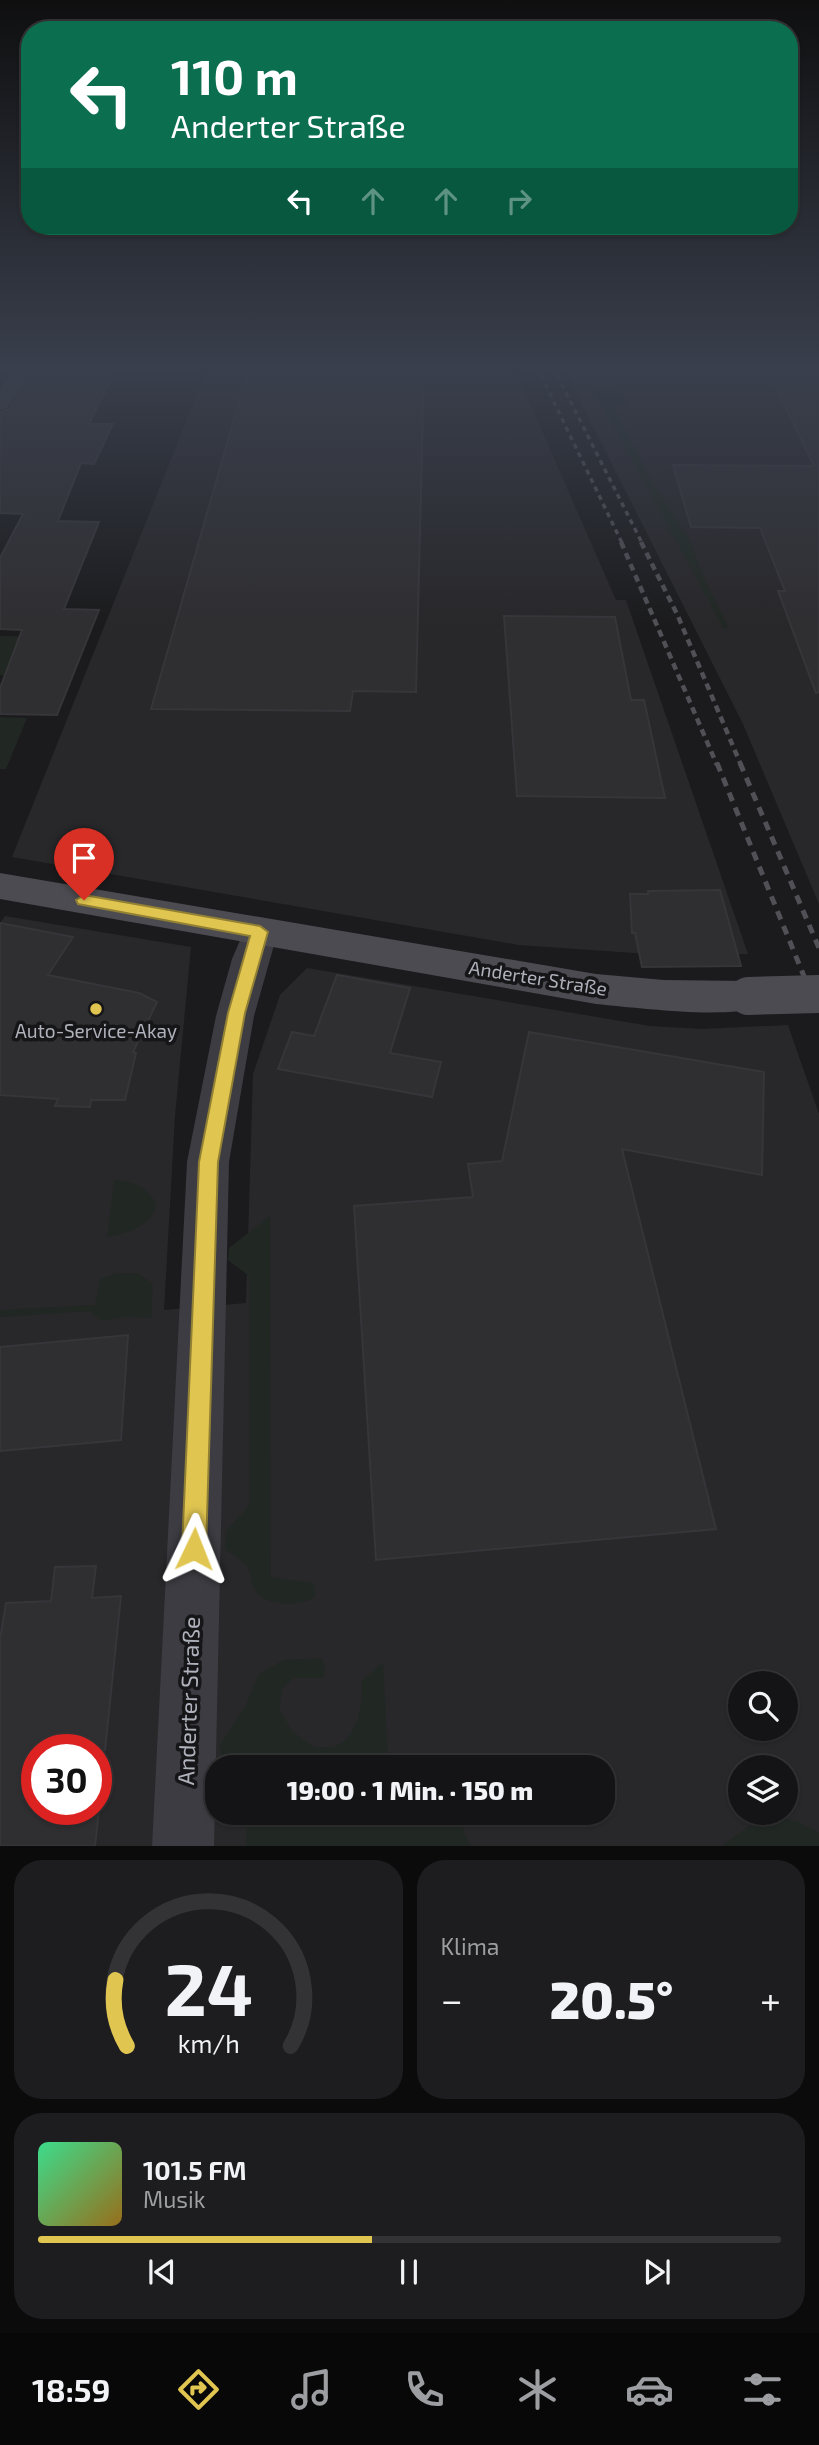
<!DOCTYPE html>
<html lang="de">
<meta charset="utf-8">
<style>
:root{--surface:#141416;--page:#1d1d1f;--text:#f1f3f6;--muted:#9d9ea1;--line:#333335;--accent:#e0c550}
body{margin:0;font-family:"Exo 2",sans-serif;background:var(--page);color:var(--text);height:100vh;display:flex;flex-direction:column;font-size:26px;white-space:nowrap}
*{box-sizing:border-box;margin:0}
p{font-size:23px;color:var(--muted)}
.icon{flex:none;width:38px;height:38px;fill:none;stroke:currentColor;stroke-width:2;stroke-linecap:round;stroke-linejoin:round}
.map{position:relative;height:1846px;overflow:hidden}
.drawer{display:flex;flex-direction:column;gap:14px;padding:14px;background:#0b0b0c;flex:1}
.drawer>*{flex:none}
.hud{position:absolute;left:21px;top:21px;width:777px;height:214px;border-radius:28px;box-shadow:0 2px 5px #0004,0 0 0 2px var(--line);background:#0b6e4f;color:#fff;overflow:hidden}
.tools{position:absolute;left:728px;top:1671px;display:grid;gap:14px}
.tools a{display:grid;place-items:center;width:70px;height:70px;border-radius:50%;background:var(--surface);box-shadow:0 2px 5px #0004,0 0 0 2px var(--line);font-size:35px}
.speed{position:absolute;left:21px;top:1734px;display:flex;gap:14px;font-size:35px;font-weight:700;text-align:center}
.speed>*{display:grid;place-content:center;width:91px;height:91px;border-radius:50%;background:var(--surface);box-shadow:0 2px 5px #0004,0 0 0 2px var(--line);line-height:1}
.speed .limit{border:10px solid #d22;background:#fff;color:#111}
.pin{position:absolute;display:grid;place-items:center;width:60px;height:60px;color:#fff;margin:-72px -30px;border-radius:50% 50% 50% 0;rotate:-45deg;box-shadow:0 0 7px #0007}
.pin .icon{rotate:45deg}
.me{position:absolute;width:77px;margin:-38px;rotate:2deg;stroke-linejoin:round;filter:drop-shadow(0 0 5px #0008)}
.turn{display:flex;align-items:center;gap:24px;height:147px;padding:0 35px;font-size:32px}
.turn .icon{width:91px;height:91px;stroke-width:2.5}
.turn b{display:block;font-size:49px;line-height:60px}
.lanes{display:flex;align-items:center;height:66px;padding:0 35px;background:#0003;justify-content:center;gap:35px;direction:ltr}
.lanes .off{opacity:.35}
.big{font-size:52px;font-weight:800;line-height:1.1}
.drawer .tile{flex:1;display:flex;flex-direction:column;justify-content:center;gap:10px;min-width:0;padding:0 24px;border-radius:28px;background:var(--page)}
.drawer .dial{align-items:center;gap:0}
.dial svg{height:182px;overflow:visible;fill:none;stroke:var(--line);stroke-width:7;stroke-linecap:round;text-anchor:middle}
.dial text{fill:var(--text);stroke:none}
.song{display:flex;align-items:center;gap:21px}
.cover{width:84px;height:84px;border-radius:10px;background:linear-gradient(135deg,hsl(150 70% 55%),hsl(40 70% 35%))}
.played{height:7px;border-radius:4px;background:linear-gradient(90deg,var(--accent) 45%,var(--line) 45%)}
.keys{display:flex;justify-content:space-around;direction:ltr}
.heat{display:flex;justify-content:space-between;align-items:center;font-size:38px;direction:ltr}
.drawer .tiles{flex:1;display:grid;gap:14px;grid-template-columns:1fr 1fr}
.tile:last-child{grid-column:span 2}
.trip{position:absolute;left:205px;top:1755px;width:410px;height:70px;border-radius:28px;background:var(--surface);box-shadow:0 2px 5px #0004,0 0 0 2px var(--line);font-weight:800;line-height:70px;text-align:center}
.tab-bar{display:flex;height:112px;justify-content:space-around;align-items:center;background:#080809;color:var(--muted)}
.tab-bar .icon{width:49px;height:49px}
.tab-bar .selected{color:var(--accent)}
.tab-bar b{font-size:32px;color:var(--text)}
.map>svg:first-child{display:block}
</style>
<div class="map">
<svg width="819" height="1847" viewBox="0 0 819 1847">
<rect width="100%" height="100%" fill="#1b1b1d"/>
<g fill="#28272a" fill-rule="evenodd">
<polygon points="208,367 514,367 616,600 626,600 748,954 663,955 519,945 12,857"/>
<polygon points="563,367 819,367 819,904 743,724"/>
<path d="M5 916 191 947 175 1116 164 1310 246 1303 253 1074 280 995 307 968 650 1026 702 1029 788 1025 819 1114V1846L0 1847V923ZM740 1684H786V1729H740ZM37 1750H96V1810H37ZM217 1768H602V1813H217ZM740 1768H786V1813H740Z"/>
</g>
<g fill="#212823">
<polygon points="581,367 606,367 614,376 610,380 613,390 625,396 629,403 614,407 655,487 689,538 704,578 728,627 724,629"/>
<polygon points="0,636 62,637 29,680 0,675"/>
<polygon points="0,717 27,718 6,769 0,769"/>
<path d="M114 1180C132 1181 149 1186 156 1205 153 1227 126 1233 107 1237Z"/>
<path d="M270 1216 271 1577 312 1583 315 1586V1597C301 1607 268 1606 257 1593 250 1585 252 1575 247 1567 242 1560 231 1554 225 1549L226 1531 249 1506V1276L228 1260 229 1248Z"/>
<polygon points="117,1273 138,1273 153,1284 151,1318 127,1317 101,1321 90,1311 0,1317 0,1310 95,1305 100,1279"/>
<path d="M322 1658 325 1668 323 1678H294L283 1688 279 1709 292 1731 314 1747C320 1747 331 1748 336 1746 360 1736 362 1702 362 1681L383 1662 388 1760 433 1757 437 1767H223L220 1745 246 1705 259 1674 284 1660Z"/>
<polygon points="247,1813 456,1813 470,1846 246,1846"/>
<polygon points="770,1817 797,1821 819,1833 819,1846 722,1846 746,1828"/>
</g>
<g fill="#2f2e31" stroke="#363539" stroke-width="2">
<polygon points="35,367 114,367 109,378 112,378 89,424 113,424 94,464 81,463 58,521 99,522 64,609 99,610 57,715 0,714 0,688 22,630 0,629 0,558 23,514 0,513 0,412 9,409"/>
<polygon points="249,367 424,367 416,692 353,691 350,711 151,709"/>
<polygon points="766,367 819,367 819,692 816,693 778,591 785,591 760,528 691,527 673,465 814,466"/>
<polygon points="504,616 615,617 631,700 644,700 665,798 517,796"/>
<polygon points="720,890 741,966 642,967 635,933 632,933 630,894 648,894 648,891"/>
<polygon points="0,923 73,937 48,975 139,993 157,1002 133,1052 136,1053 125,1100 91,1100 90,1107 55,1106 58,1099 0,1095"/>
<polygon points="337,975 410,988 390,1053 441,1062 432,1097 278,1069 292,1032 314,1036"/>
<polygon points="529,1032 764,1072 762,1175 622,1149 716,1529 376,1560 354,1206 473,1197 468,1164 502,1161"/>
<polygon points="128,1335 121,1440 0,1451 0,1347"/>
<polygon points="96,1566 92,1598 121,1596 105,1750 37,1750 37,1810 99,1810 95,1846 0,1846 0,1639 6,1603 51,1601 55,1567"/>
</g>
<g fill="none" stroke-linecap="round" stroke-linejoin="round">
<g fill="#3c3c42" fill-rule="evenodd">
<polygon points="14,367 33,367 7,408 0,410 0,389"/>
<polygon points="260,918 272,922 278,931 254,1016 229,1162 214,1847 152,1847 187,1162 216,1016 232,959 248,922"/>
</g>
<path fill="#4b4b51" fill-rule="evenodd" d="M0 873 596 974 664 980 748 981 762 985 768 996 762 1007C722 1019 640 1008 596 1004L0 899Z"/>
<g stroke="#505056" stroke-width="3.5" stroke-dasharray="5 4.5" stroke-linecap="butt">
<polyline points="537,367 622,543"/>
<polyline points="553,367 642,543"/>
</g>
<g stroke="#505056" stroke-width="4.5" stroke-dasharray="7 5" stroke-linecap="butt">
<polyline points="621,542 717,765"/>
<polyline points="641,542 677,614 741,765"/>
</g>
<g stroke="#505056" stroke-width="5" stroke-dasharray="9 7" stroke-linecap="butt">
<polyline points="717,763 819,1013"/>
<polyline points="740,763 819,948"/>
</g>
<polyline stroke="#4b4b51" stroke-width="38" points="748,996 819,994"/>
</g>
<linearGradient id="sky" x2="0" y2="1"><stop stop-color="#0f0f10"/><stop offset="0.59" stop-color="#393f4c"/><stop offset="1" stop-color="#393f4c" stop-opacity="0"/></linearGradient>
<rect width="819" height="626" fill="url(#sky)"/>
<polygon fill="#e0c550" stroke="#928034" stroke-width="2" points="84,895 260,926 268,932 245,1013 218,1162 206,1549 203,1558 194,1561 186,1558 182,1549 199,1162 228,1013 250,936 78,904 76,900"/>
<circle fill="#e0c550" stroke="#161618" stroke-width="2.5" cx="96" cy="1009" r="7"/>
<g text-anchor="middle" stroke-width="7" stroke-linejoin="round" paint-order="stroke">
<g font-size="19" fill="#afb1bb" stroke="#161618">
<text transform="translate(538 978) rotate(9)" y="7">Anderter Straße</text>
</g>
<g font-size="19" fill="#afb1bb" stroke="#161618">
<text x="96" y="1038">Auto-Service-Akay</text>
</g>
<g font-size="23" fill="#afb1bb" stroke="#161618">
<text transform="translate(189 1701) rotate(-88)" y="8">Anderter Straße</text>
</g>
</g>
</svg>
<div class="tools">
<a><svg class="icon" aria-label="search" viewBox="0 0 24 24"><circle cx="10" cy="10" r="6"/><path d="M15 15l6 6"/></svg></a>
<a><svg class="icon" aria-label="layers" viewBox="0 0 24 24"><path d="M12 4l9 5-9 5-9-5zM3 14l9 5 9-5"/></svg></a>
</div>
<div class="speed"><div class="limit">30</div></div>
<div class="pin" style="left:84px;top:900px;background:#d93025"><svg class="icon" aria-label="arrive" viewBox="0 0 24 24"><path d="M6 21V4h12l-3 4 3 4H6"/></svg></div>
<svg class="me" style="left:194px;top:1549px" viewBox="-20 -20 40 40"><path d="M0-17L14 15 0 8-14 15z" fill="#e0c550" stroke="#fff" stroke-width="4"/></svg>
<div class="trip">19:00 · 1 Min. · 150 m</div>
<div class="hud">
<div class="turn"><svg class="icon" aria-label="left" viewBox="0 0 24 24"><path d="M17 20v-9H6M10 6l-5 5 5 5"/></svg><div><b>110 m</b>Anderter Straße</div></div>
<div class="lanes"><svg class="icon" aria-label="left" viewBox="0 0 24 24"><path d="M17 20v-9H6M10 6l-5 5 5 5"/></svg><svg class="icon off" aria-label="ahead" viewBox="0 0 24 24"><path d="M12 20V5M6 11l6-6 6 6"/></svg><svg class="icon off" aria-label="ahead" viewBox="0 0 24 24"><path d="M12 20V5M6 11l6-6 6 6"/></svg><svg class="icon off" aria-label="right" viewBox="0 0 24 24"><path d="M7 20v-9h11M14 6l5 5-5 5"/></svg></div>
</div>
</div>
<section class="drawer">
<div class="tiles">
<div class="tile dial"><svg viewBox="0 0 100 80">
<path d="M14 69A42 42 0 1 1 86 69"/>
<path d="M14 69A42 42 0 0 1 9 40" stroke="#e0c550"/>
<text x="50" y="56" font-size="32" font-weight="700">24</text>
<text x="50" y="72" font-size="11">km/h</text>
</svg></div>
<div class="tile"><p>Klima</p>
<div class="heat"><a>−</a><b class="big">20.5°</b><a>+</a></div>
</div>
<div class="tile">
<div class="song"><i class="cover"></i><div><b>101.5 FM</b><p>Musik</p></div></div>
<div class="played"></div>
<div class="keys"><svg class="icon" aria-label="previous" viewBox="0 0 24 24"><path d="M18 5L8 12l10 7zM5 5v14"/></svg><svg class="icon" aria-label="pause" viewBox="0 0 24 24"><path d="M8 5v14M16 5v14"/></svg><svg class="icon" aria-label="next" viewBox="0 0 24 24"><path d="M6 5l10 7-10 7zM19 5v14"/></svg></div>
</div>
</div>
</section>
<nav class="tab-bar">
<b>18:59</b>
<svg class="icon selected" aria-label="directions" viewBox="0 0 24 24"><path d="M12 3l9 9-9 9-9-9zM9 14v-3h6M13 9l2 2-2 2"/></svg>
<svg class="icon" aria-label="music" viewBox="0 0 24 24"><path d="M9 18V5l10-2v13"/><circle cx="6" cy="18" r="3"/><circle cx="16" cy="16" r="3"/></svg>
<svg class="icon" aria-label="phone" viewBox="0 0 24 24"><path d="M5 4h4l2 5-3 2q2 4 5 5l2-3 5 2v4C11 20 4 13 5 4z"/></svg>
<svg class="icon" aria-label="climate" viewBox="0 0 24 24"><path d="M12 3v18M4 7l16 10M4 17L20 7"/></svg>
<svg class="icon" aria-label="car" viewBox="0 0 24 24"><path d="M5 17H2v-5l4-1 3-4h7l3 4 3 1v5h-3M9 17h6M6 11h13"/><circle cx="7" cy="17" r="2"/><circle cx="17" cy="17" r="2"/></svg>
<svg class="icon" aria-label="filters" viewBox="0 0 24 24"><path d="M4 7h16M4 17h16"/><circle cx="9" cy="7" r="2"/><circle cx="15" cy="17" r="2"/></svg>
</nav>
